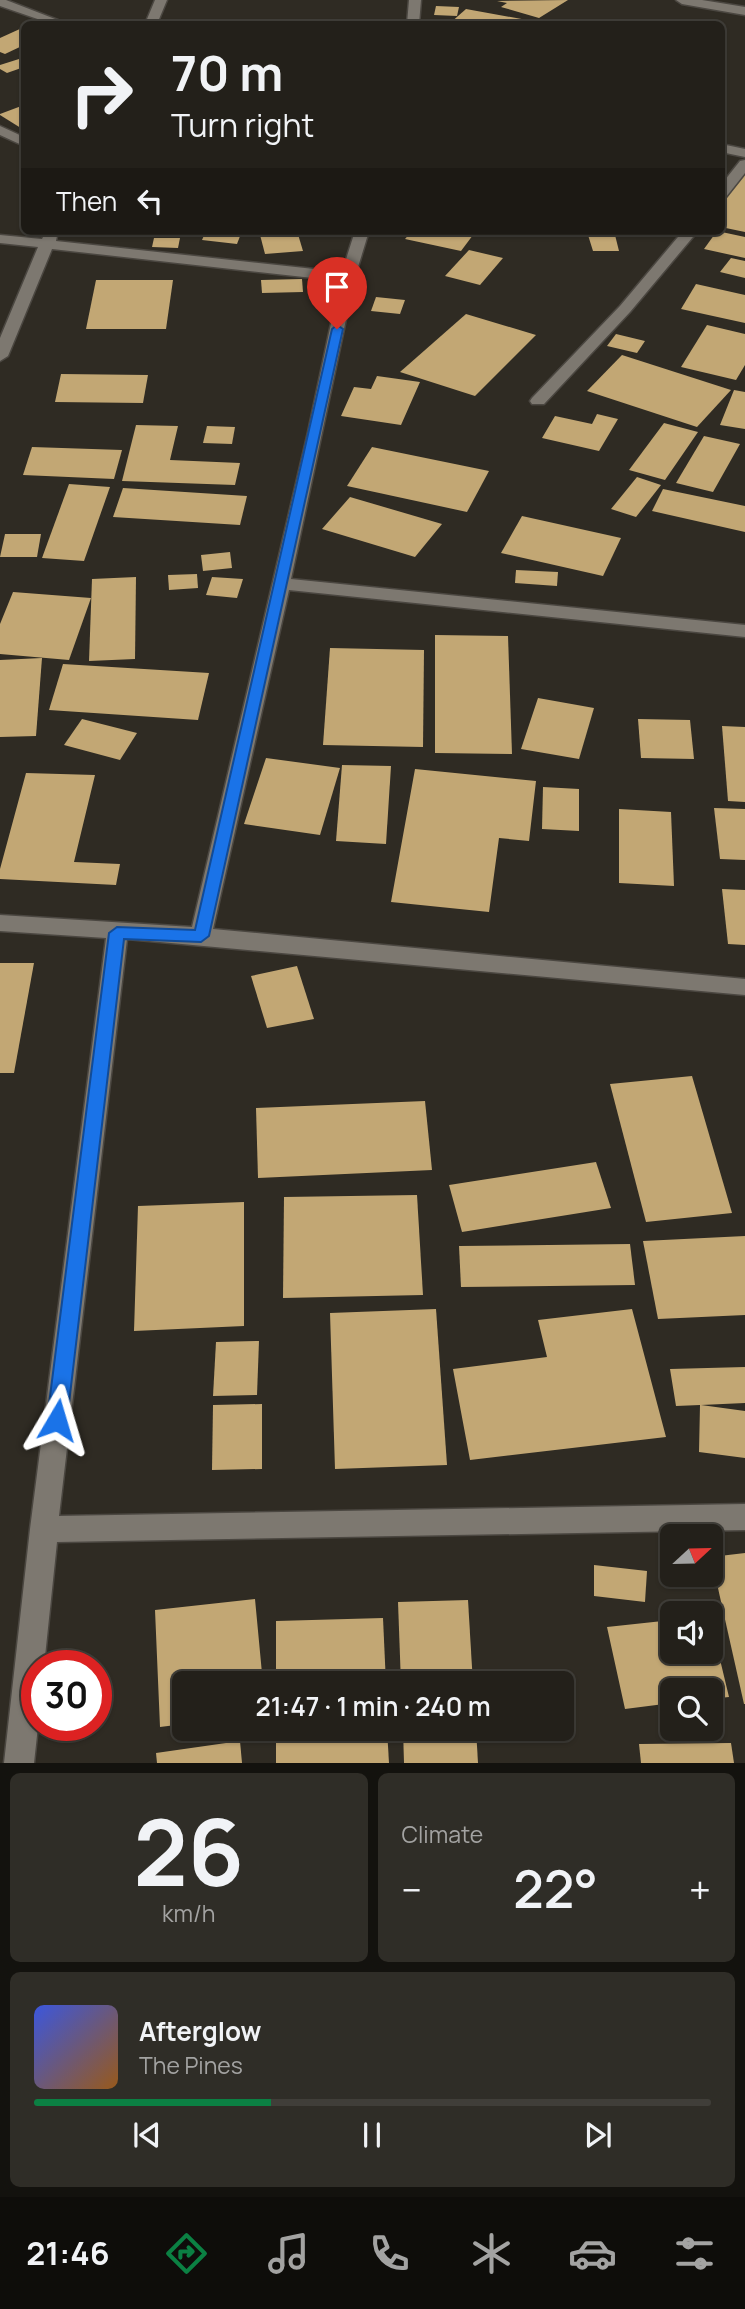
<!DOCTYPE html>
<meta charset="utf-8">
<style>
:root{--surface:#23201a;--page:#2f2d27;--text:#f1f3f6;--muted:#a3a3a2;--line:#403e39;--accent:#0b8043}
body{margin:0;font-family:Manrope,sans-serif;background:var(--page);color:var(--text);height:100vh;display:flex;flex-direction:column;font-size:26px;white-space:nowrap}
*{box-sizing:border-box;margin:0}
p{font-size:23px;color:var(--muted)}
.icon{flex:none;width:38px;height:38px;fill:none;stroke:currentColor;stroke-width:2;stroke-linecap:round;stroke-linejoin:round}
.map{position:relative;height:1763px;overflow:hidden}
.details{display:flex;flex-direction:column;gap:10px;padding:10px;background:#13120e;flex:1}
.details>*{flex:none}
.hud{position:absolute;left:21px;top:21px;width:704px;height:214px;border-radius:10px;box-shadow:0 2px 5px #0004,0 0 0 2px var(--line);background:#23201a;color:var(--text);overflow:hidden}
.needle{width:46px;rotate:68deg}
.controls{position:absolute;left:660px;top:1524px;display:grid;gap:14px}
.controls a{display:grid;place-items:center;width:63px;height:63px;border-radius:10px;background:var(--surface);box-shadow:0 2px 5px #0004,0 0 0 2px var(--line);font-size:35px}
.speed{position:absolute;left:21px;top:1650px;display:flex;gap:14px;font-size:35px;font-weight:700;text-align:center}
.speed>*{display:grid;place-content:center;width:91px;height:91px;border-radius:50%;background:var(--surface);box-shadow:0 2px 5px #0004,0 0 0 2px var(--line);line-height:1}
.speed .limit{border:10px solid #d22;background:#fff;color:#111}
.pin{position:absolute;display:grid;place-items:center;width:60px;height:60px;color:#fff;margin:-72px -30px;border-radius:50% 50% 50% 0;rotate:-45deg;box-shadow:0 0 7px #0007}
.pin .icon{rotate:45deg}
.me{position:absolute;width:77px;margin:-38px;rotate:7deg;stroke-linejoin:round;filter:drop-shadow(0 0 5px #0008)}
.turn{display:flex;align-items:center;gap:24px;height:147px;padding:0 35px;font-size:32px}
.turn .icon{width:91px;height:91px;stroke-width:2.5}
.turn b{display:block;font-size:49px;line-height:60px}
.then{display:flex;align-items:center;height:66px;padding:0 35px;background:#0003;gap:14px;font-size:26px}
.big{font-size:52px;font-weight:600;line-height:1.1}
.details .card{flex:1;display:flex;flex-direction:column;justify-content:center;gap:10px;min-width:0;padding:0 24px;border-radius:10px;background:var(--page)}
.details .dial{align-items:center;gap:0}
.dial b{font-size:91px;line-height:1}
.song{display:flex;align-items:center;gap:21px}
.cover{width:84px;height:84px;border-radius:10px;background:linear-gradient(135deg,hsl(230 70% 55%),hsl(30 70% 35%))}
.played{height:7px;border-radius:4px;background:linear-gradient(90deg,var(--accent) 35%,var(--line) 35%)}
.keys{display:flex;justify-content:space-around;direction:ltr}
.heat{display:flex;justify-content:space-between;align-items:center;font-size:38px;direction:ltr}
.details .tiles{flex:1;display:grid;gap:10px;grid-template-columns:1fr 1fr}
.card:last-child{grid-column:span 2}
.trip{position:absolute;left:172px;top:1671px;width:402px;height:70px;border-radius:10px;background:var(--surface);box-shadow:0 2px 5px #0004,0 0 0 2px var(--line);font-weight:600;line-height:70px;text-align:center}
.menu{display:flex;height:112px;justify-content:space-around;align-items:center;background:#0e0d0a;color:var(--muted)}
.menu .icon{width:49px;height:49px}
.menu .on{color:var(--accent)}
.menu b{font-size:32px;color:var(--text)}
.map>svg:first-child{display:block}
</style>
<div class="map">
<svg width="745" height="1763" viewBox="0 0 745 1763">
<rect width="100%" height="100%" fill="#2f2b23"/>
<g fill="#c2a774">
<polygon points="568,0 539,18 501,7 507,3 497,1"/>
<polygon points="436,6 459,7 457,16 434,15"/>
<polygon points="466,9 538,22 536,24 449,24"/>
<polygon points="22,28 24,29 24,45 5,54 0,52 0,38"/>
<polygon points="19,59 24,62 24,67 7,73 0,69 0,65"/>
<polygon points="24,105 24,130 0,115 0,114"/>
<polygon points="741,172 745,173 745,232 721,227 721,202"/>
<polygon points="154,231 197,231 196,235 154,234"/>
<polygon points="206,231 242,231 237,244 202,240"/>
<polygon points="259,231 297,231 303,251 265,254"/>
<polygon points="412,231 476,231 461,251 405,239"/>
<polygon points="717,231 745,237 745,258 704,249"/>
<polygon points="588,235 615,235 619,251 593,251"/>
<polygon points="154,238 180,238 178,248 152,247"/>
<polygon points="469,250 503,258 480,285 445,276"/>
<polygon points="731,258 745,261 745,278 720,272"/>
<polygon points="302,279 303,292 262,293 261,280"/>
<polygon points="96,280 173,280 166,329 86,329"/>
<polygon points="696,284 745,295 745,323 681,309"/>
<polygon points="376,297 405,300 400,314 371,311"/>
<polygon points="466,314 536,335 475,396 400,372"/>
<polygon points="707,325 745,334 745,365 736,380 681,367"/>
<polygon points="616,334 645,341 637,353 607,346"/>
<polygon points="622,355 731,390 697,427 587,391"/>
<polygon points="61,374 148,375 143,403 55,402"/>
<polygon points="377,376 420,382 401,425 341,416 354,387 371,389"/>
<polygon points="734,390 745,392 745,429 720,425"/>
<polygon points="597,414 618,419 599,451 542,438 555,416 592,424"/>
<polygon points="664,423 698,432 665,480 629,470"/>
<polygon points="136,425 178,426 170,460 240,463 235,485 122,481"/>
<polygon points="207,426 235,427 232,444 203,443"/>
<polygon points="704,436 740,444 713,492 676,483"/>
<polygon points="32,447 122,450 114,479 23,475"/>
<polygon points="372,447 489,471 467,512 347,486"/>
<polygon points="637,477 661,485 636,517 611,509"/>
<polygon points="69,484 110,487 84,561 42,558"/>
<polygon points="123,488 247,496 240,525 113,517"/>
<polygon points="663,489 745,506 745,532 652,511"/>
<polygon points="350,497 442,524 415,557 322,529"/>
<polygon points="522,516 621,538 603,576 501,553"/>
<polygon points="5,534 41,534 37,557 0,557"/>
<polygon points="230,552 232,568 203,571 201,555"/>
<polygon points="516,570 558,572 557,586 515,583"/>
<polygon points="197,574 198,588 169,590 168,575"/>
<polygon points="136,577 135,659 89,661 92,579"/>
<polygon points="212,577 243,579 237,598 206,595"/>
<polygon points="13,592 91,598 69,660 0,654 0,624"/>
<polygon points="435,635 508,636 512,754 435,753"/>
<polygon points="330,648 424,650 423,747 323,745"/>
<polygon points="42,658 36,736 0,737 0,660"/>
<polygon points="63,664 209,673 198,720 49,710"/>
<polygon points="538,698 594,708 579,759 521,749"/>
<polygon points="82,719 137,733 120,760 64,745"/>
<polygon points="638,719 690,720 694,759 641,758"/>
<polygon points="722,726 745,727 745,802 728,801"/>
<polygon points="266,758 340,768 320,835 244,824"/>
<polygon points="342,765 391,766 386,844 336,841"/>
<polygon points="415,769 536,781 529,841 499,838 489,912 391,902"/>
<polygon points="26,773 95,775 74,862 120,864 116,885 0,879 0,869"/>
<polygon points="543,787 579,789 579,831 542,829"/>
<polygon points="714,808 745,809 745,860 720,859"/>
<polygon points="619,809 671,812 674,886 619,883"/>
<polygon points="722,889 745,890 745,945 728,944"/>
<polygon points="0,963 34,963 14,1073 0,1073"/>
<polygon points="297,966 314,1019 267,1028 251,976"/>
<polygon points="692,1076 732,1213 646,1222 610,1084"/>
<polygon points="425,1101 432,1170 258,1178 256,1108"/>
<polygon points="596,1162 611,1208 462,1232 449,1185"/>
<polygon points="417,1195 423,1295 283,1298 284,1197"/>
<polygon points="244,1202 244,1326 134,1331 138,1206"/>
<polygon points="745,1236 745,1315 658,1319 643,1241"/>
<polygon points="630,1244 635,1285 461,1287 459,1246"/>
<polygon points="436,1309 447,1465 335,1469 330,1313"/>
<polygon points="632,1309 666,1437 470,1460 453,1369 547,1357 538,1320"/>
<polygon points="259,1341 257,1395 213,1396 216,1342"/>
<polygon points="745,1367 745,1403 701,1405 745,1411 745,1458 699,1452 700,1405 676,1406 670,1369"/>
<polygon points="262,1404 262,1469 212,1470 213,1405"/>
<polygon points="745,1553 745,1704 744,1704 711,1557"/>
<polygon points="594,1565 647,1571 645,1602 594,1596"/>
<polygon points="255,1599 263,1684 184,1684 184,1724 160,1727 155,1610"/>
<polygon points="468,1600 473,1684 401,1684 398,1602"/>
<polygon points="383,1618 386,1684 276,1684 276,1621"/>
<polygon points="672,1620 672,1652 710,1652 711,1622 729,1697 710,1699 710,1690 672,1690 672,1703 625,1709 607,1627"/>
<polygon points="276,1729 387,1729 389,1763 276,1763"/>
<polygon points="403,1729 476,1729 478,1763 404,1763"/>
<polygon points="240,1741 242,1763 157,1763 156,1753"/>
<polygon points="731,1743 734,1763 641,1763 639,1744"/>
</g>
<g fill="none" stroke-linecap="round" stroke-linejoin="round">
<g stroke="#4b4741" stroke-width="3">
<g id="street">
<polygon points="0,0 6,0 68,24 52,24 0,6"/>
<polygon points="155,0 167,0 157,24 145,24"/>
<polygon points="409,0 421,0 419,24 407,24"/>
<polygon points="676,0 702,0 745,7 745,15 682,4"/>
<polygon points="0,126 24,137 24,146 0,135"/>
<polygon points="721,144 745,149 745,157 721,152"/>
<polygon points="745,160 745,173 726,197 721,198 721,185 740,161"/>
<polygon points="46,231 58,231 56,241 342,272 355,231 369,231 355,277 291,579 745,625 745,637 289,590 213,929 745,979 745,995 127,939 59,1516 745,1504 745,1530 57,1542 44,1666 37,1666 38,1726 34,1763 4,1763 30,1529 106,938 0,931 0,915 192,927 308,432 340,281 52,249 8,356 0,361 0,338 38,247 0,243 0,235 42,239"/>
<polygon points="683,231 698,231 630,312 544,404 532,404 530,401 532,398 620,306"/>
</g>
</g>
<use href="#street" fill="#7d7870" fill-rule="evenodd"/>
</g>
<polygon fill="#1a73e8" stroke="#114b97" stroke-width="2" points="337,325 343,329 209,936 201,942 124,939 67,1420 64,1427 57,1430 50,1427 47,1420 109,933 117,927 195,930 332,329"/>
</svg>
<div class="controls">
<a><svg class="needle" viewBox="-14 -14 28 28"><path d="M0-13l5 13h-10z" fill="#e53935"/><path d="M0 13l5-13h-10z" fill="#a3a3a2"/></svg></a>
<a><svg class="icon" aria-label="sound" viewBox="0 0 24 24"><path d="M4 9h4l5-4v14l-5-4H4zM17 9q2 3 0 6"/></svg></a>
<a><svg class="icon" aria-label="search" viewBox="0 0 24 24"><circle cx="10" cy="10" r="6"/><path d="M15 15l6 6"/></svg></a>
</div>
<div class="speed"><div class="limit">30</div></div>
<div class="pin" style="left:337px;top:329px;background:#d93025"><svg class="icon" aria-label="arrive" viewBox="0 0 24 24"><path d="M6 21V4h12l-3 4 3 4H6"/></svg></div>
<svg class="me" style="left:57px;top:1420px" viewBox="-20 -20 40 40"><path d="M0-17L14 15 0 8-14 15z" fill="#1a73e8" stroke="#fff" stroke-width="4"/></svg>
<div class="trip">21:47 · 1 min · 240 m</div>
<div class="hud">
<div class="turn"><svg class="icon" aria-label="right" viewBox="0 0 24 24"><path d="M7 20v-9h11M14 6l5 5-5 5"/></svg><div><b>70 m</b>Turn right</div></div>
<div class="then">Then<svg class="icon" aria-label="left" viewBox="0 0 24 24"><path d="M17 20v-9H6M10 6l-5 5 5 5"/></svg></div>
</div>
</div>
<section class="details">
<div class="tiles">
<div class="card dial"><b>26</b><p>km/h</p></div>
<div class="card"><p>Climate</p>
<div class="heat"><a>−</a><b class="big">22°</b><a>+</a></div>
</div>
<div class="card">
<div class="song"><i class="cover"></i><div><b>Afterglow</b><p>The Pines</p></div></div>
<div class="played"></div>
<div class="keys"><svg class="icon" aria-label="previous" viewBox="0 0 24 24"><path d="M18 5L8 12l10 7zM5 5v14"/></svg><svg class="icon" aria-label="pause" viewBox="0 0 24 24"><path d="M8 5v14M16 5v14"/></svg><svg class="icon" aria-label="next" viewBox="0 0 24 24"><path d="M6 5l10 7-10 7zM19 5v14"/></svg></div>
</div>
</div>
</section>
<nav class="menu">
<b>21:46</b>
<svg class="icon on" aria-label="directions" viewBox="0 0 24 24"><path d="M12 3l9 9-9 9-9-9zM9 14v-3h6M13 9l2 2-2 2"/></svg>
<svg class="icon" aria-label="music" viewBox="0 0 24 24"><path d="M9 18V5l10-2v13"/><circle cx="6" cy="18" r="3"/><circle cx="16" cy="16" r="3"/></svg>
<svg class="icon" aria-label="phone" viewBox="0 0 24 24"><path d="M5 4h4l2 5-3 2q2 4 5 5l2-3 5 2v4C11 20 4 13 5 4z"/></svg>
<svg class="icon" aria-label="climate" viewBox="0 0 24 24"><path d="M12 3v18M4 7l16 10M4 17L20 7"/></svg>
<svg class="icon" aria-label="car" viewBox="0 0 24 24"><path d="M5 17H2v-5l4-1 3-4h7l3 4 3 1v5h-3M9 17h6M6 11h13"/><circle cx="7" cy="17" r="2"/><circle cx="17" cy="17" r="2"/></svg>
<svg class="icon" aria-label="filters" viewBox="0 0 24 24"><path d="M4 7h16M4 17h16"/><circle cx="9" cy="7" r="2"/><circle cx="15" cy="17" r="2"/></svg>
</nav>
